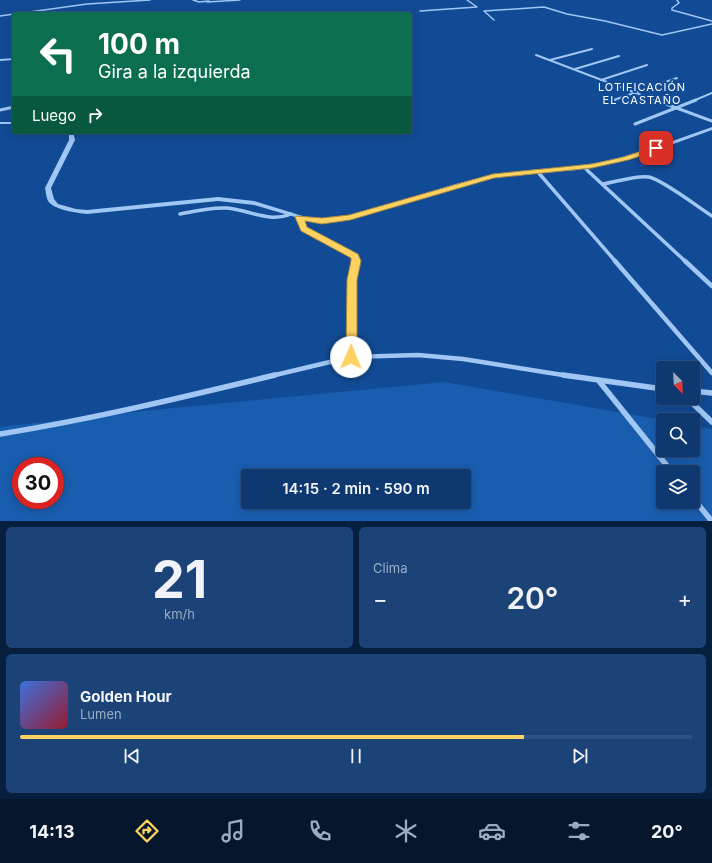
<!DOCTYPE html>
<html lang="es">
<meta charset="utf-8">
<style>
:root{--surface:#0d3870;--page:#1b4378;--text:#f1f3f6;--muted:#9aacc3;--line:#2d5283;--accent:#ffd262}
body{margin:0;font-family:Inter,sans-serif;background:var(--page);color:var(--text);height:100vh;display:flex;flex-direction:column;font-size:15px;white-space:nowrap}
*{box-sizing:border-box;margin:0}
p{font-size:13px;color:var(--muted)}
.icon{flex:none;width:22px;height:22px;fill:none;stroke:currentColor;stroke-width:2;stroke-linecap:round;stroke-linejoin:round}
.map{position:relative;height:521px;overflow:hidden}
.drawer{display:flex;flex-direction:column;gap:6px;padding:6px;background:#071f3e;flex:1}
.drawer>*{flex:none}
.guide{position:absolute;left:12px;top:12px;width:400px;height:122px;border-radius:4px;box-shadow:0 2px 10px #0003,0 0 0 1px var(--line);background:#0b6e4f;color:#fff;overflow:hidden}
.needle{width:26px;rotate:156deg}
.tools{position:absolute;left:656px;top:361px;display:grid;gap:8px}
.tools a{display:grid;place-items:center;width:44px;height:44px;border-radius:4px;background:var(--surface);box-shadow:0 2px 10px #0003,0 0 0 1px var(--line);font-size:20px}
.speed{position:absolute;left:12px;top:457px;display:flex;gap:8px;font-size:20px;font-weight:700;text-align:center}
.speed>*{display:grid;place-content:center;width:52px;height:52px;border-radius:50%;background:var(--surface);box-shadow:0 2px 10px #0003,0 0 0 1px var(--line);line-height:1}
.speed .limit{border:6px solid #d22;background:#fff;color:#111}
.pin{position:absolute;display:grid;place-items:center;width:34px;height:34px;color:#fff;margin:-17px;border-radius:8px;box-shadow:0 2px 6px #0006}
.me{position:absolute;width:44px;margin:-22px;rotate:1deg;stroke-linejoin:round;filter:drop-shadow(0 0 3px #0008)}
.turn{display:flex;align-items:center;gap:14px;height:84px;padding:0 20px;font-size:18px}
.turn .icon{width:52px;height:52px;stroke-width:2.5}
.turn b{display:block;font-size:28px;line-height:34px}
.then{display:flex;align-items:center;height:38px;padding:0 20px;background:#0003;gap:8px;font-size:15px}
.big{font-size:30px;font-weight:600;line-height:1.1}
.drawer .card{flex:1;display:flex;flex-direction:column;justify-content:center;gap:6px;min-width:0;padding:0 14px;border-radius:6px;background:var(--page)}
.drawer .dial{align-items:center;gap:0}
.dial b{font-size:52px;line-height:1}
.song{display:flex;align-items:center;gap:12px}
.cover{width:48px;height:48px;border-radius:6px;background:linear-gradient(135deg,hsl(220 70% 55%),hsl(350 70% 35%))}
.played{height:4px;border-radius:2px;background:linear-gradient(90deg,var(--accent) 75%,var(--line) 75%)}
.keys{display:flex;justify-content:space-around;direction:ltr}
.heat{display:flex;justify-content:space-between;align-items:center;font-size:22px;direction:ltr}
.drawer .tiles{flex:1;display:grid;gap:6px;grid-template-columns:1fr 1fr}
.card:last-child{grid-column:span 2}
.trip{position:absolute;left:241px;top:469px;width:230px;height:40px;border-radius:4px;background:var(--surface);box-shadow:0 2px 10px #0003,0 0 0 1px var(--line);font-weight:600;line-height:40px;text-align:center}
.tab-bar{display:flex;height:64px;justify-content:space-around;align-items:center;background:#05162d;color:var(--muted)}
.tab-bar .icon{width:28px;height:28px}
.tab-bar .on{color:var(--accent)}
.tab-bar b{font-size:18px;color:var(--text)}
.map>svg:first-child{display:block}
</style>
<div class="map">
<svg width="712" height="521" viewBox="0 0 712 521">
<rect width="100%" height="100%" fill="#114b95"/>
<path fill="#195daf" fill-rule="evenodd" d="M444 382 663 420V450H693V426L712 429V521H0V427L153 410ZM21 466H55V500H21ZM663 472H693V502H663ZM248 476H464V502H248Z"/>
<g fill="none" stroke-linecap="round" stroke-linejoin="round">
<g stroke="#a0c6f3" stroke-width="1.5">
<polyline points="193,0 199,2 209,1"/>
<polyline points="677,0 679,3 672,8 672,10 712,21"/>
<polyline points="207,2 240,0"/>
<polyline points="420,11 477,7 467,0"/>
<polyline points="15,14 87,4 150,0"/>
<polyline points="0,16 14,14"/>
<polyline points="494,20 484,11 544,7 567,14 605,21 662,35 712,24"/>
</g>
<g stroke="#a0c6f3" stroke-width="2">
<polyline points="536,55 657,101"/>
<polyline points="0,60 14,59"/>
<polyline points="550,60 592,49"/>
<polyline points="575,69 619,56"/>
<polyline points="601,80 647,65"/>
<polyline points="611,101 677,78"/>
<polyline points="693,101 712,93"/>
</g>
<g stroke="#a0c6f3" stroke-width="3">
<polyline points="655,100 712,121"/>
<polyline points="607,102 614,100"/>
<polyline points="0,110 14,107"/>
<polyline points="635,124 696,100"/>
<polyline points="584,167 589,172"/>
</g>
<g stroke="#a0c6f3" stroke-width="3.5">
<polyline points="537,171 616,262"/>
<polyline points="588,171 686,262"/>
<path d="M603 184C616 182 637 175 649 177 663 180 698 207 712 216"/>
<path d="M180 214C195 211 211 207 227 208 249 210 269 223 291 214"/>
<polyline points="299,217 300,223 304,229 355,256 356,262"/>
</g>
<g stroke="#a0c6f3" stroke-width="4.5">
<polyline points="615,261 712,373"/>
<polyline points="685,261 712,286"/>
<polyline points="351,357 352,280 356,261"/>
<polyline points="271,376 351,357 418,355 463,359 569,376"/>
</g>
<g stroke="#a0c6f3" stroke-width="5.5">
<polyline points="563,375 663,389"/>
<polyline points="599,381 672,472"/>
<polyline points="693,391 712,393"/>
<polyline points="687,398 712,422"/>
<path d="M0 434C93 419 184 397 275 375"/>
<polyline points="693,498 710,519"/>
</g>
<g fill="#a0c6f3" fill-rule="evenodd">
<rect x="0" y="122" width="14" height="2"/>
<path d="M712 127V130L654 151 622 161 577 170 520 174 491 178 445 191 364 216 339 222 323 223 309 221 254 205 218 201 87 214C77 213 54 210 48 201 46 197 46 192 45 188L69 140V132H73L75 140 51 188 54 199 58 204 76 209 87 210 218 197 254 201 309 218 331 219 360 213 452 185 491 175 520 171 577 166 607 161 650 149Z"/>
</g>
</g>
<polygon fill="#ffd262" stroke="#a68840" points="656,146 660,148 659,150 628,160 592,168 494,178 350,220 322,224 305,221 307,227 358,254 361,261 357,280 357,357 355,360 351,362 347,360 346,357 347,280 351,261 351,258 301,231 295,217 297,216 322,218 349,215 493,174 592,164 624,157"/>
<g text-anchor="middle" stroke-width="4" stroke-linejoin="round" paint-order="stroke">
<g font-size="11" letter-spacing="1" fill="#fff" stroke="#114b95">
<text x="642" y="91">LOTIFICACIÓN<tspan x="642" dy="13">EL CASTAÑO</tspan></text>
</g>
</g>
</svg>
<div class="tools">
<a><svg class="needle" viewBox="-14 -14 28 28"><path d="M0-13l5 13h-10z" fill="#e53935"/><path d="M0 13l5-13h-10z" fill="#9aacc3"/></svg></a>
<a><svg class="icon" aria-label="search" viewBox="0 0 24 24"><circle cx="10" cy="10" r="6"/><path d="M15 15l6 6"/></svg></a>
<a><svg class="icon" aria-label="layers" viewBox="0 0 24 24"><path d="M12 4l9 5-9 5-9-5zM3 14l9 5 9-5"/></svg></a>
</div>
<div class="speed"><div class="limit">30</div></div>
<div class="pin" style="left:656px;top:148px;background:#d93025"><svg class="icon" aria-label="arrive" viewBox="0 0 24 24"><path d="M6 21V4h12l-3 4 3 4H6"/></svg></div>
<svg class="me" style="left:351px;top:357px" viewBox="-20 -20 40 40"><circle r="19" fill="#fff"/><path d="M0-13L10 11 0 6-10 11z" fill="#ffd262"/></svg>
<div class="trip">14:15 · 2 min · 590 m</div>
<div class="guide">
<div class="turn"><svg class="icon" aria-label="left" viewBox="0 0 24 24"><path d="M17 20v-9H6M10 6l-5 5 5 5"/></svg><div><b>100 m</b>Gira a la izquierda</div></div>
<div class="then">Luego<svg class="icon" aria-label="right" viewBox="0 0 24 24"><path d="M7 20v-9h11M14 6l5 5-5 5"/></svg></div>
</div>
</div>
<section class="drawer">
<div class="tiles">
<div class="card dial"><b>21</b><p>km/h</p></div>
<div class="card"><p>Clima</p>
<div class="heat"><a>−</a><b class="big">20°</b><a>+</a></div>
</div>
<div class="card">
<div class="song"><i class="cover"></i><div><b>Golden Hour</b><p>Lumen</p></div></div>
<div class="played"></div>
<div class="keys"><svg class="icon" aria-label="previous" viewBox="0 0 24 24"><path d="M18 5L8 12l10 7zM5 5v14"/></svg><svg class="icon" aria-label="pause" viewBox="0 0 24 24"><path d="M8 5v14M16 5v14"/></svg><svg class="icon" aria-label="next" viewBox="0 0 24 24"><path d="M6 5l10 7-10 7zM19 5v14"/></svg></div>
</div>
</div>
</section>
<nav class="tab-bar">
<b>14:13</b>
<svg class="icon on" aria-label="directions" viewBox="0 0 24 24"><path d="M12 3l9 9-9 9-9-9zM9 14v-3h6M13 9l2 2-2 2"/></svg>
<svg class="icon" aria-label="music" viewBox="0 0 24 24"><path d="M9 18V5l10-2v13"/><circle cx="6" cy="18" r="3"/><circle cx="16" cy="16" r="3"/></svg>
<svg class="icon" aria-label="phone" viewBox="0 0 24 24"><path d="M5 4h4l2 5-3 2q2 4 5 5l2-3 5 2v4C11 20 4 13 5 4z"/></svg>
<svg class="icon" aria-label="climate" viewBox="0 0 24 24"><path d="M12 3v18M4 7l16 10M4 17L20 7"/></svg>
<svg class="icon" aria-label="car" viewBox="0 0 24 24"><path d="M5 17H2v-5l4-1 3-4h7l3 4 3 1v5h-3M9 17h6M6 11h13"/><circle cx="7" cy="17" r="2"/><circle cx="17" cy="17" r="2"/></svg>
<svg class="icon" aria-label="filters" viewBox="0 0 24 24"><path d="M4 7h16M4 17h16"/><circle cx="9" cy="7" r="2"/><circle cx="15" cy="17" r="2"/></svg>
<b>20°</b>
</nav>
